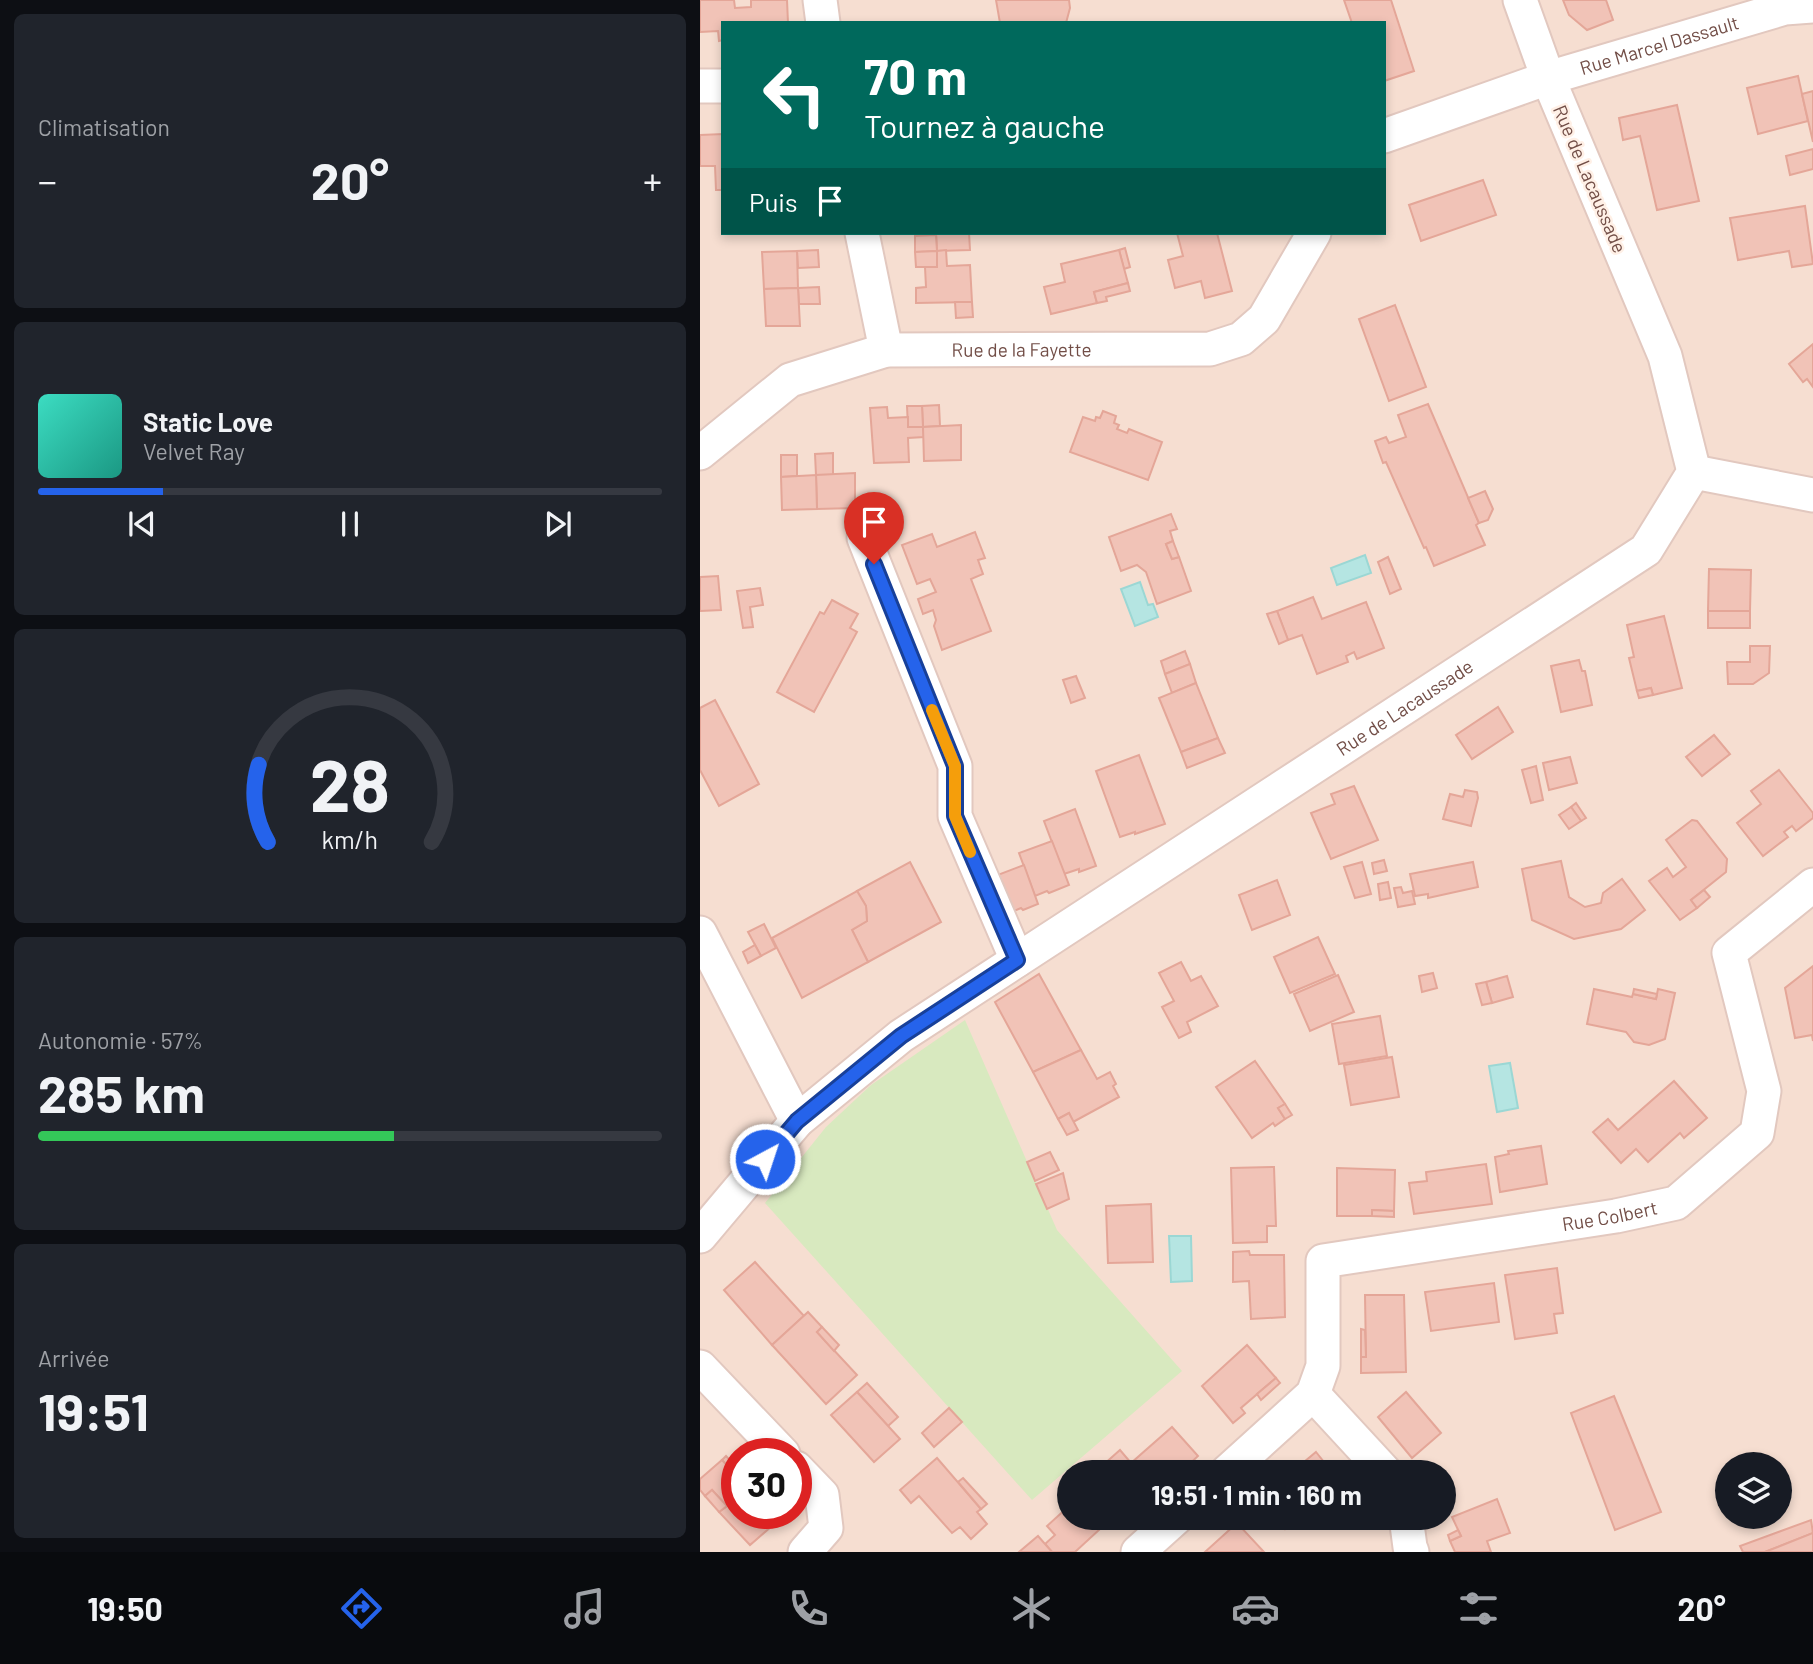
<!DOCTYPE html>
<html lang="fr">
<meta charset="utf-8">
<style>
:root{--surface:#171b24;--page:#20242c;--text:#f1f3f6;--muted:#9ea1a6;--line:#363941;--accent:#2563eb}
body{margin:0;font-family:Barlow,sans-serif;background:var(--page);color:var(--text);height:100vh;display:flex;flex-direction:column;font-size:26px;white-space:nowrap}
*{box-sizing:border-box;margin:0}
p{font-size:23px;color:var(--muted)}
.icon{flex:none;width:38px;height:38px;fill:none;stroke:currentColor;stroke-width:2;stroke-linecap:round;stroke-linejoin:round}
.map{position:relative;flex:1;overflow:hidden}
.details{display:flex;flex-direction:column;gap:14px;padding:14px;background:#0d0f14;width:700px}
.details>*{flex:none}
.hud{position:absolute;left:21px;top:21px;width:665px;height:214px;border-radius:0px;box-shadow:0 4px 10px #0003;background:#00695c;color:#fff;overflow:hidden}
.tools{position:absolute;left:1015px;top:1452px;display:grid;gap:14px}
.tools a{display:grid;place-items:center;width:77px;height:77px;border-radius:50%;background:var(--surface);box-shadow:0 4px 10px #0003;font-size:35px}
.speed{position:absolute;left:21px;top:1438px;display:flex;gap:14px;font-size:35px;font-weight:700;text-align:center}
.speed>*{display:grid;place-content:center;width:91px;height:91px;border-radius:50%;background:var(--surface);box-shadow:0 4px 10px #0003;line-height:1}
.speed .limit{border:10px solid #d22;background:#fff;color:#111}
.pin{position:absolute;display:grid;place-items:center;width:60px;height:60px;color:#fff;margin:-72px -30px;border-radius:50% 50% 50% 0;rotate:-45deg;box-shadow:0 0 7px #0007}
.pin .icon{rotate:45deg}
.me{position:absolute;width:77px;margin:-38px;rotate:40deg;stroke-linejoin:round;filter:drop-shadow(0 0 5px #0008)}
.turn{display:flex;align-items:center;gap:24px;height:147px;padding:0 28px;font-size:32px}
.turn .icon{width:91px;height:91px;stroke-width:2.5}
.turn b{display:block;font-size:49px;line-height:60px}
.then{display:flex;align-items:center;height:66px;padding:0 28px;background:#0003;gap:14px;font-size:26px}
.big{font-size:52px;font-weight:700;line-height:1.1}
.details .widget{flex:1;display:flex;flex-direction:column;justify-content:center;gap:10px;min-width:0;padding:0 24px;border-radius:10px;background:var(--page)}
.details .dial{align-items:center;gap:0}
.dial svg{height:182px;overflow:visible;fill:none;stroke:var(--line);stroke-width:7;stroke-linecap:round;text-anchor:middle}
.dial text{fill:var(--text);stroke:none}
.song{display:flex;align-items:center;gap:21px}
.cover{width:84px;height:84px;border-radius:10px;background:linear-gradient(135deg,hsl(170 70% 55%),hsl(170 70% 35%))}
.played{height:7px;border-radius:4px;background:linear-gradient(90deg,var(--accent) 20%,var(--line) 20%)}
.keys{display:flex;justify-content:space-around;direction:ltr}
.heat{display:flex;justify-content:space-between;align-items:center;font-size:38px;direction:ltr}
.charge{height:10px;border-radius:5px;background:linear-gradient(90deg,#34c759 57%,var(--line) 0)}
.trip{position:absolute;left:357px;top:1460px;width:399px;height:70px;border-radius:35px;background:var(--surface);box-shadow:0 4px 10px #0003;font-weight:700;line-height:70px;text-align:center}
.dock{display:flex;height:112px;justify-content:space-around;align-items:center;background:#090b0e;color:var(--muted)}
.dock .icon{width:49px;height:49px}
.dock .selected{color:var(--accent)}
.dock b{font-size:32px;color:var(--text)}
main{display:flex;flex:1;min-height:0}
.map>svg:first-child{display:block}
</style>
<main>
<section class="details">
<div class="widget"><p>Climatisation</p>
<div class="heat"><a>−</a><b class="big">20°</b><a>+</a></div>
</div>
<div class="widget">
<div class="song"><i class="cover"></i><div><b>Static Love</b><p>Velvet Ray</p></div></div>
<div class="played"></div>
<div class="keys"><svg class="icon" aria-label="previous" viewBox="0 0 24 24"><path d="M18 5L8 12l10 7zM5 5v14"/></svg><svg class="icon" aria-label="pause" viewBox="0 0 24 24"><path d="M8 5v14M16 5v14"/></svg><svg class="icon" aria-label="next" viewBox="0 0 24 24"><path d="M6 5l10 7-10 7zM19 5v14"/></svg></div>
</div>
<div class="widget dial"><svg viewBox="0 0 100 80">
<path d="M14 69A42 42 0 1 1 86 69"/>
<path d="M14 69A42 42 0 0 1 10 35" stroke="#2563eb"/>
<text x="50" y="56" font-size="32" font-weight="700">28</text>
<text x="50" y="72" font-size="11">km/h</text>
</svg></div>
<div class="widget"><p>Autonomie · 57%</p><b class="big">285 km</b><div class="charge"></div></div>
<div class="widget"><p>Arrivée</p><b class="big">19:51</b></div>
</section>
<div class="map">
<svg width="1113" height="1552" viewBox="0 0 1113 1552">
<rect width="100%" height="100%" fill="#fcebe0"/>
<path fill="#f6ded1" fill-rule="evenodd" d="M0 0H1113V1552H0ZM23 23H684V233H23ZM37 1454H96V1514H37ZM1027 1465H1080V1517H1027ZM369 1472H744V1517H369Z"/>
<polygon fill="#d8e9bf" points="265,1020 357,1230 482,1371 332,1500 65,1203 126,1127 171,1085"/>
<g fill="#b5e5e2" stroke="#9bd7d4" stroke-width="2">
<polygon points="665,555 671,573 637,585 631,568"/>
<polygon points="440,582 448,605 453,604 458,617 435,626 421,589"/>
<polygon points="810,1063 818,1108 797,1112 789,1066"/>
<polygon points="469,1236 491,1236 492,1281 471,1282"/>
</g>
<g fill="#f1c3b7" stroke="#e4a698" stroke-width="2">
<polygon points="0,0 34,0 35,8 51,7 51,0 87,0 88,23 23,23 23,40 19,41 18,31 0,32"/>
<polygon points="296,0 369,0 370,8 366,23 300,23"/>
<polygon points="644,0 691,0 714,71 684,81 684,23 652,23"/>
<polygon points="863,0 906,0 913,20 887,30 869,15"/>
<polygon points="1098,76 1108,121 1058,134 1047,88"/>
<polygon points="1113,91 1113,142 1102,94"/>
<polygon points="977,105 999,201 957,210 940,136 923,140 919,118"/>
<polygon points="23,134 23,190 16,190 15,166 0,166 0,135"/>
<polygon points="1113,149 1113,169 1090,175 1086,156"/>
<polygon points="783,180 796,215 721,241 709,205"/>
<polygon points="1105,206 1113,264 1092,267 1089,251 1038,260 1030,218"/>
<polygon points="236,233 269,233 270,250 237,251"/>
<polygon points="477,233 517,233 532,291 505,298 501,281 475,288 468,260 483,256"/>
<polygon points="236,235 237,251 215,252 215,236"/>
<polygon points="425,248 430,267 424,269 419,250"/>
<polygon points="118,250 119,267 98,268 97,251"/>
<polygon points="246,250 247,266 270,265 272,302 216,303 216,288 226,287 225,267 237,267 237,251"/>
<polygon points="419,250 428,283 394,292 397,303 351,314 344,287 365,282 361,264"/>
<polygon points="97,251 98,288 64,289 62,252"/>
<polygon points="237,251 237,267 216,267 215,252"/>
<polygon points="428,283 430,291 406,297 407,301 397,303 394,292"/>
<polygon points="119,287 120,304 99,304 98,288"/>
<polygon points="98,288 100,326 66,326 64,289"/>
<polygon points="255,302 272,302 273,317 256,318"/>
<polygon points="695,305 726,387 689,401 659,319"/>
<polygon points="1113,344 1113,387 1107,379 1103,382 1089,364"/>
<polygon points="728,404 779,523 776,525 785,545 734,566 726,547 724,548 686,462 683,463 675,441 686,437 689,443 706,437 698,415"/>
<polygon points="239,405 240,426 223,427 222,406"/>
<polygon points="207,406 222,406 223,427 208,427"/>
<polygon points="187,407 188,418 208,417 208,427 223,427 224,437 208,438 209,462 174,463 170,408"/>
<polygon points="403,411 416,416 414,423 419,425 417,429 427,433 429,429 462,442 448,480 370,452 383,417 395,421 396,417 400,418"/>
<polygon points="261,425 261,460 224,461 223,427"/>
<polygon points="133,453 133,475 116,475 115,454"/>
<polygon points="81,455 97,455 97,476 81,477"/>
<polygon points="155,473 155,508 117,509 116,475"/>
<polygon points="116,475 117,509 82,510 81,477"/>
<polygon points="785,491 793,509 788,520 779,523 768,498"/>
<polygon points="471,514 477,529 470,531 473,541 466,544 472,559 479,557 491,591 457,604 446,572 437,565 421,571 409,537"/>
<polygon points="275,532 285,558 278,560 283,574 271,579 291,631 242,650 234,626 236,620 233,610 223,614 218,599 236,592 230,579 217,584 202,545 232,534 237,547"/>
<polygon points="473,541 479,557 472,559 466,544"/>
<polygon points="688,557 701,589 690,594 678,562"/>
<polygon points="1009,569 1051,570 1050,611 1008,611"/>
<polygon points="18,576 21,610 0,611 0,577"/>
<polygon points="60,588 63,605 50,607 53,627 43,628 37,591"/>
<polygon points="613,597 622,619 666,602 684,648 657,659 654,652 646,656 648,662 617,674 602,635 588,640 577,611"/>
<polygon points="132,600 158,614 150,628 157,632 114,712 77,692 120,612 124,614"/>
<polygon points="577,611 588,640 579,644 567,614"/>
<rect x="1008" y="611" width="42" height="17"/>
<polygon points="964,616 982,688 953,695 951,688 937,691 929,658 934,657 927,625"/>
<polygon points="1050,646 1070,646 1069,673 1053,684 1028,684 1027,662 1050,662"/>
<polygon points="485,651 490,664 465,674 461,661"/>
<polygon points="879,660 882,671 885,671 892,705 861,712 851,666"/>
<polygon points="490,664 496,683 472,693 465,674"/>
<polygon points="376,676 385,698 371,703 363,680"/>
<polygon points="496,683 518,738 481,752 459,698"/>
<polygon points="951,688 953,695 939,698 937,691"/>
<polygon points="15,700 59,784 19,806 0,770 0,708"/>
<polygon points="798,707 813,732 772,759 756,735"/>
<polygon points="1014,735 1030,754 1002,776 986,757"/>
<polygon points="518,738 525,753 487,768 481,752"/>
<polygon points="439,755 465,824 435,834 435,832 420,837 396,771"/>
<polygon points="870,757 877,783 849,790 843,763"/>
<polygon points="836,766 843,800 831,803 822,770"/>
<polygon points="1079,770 1113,813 1113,818 1096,831 1092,826 1084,832 1088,837 1063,856 1037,823 1061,804 1051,791"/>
<polygon points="654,786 678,840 631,859 611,813 635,804 631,794"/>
<polygon points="765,790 777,792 778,798 771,826 743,819 750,794 763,797"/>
<polygon points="876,803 886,818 881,821 871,807"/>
<polygon points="871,807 881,821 869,829 859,815"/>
<polygon points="375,809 396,866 379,872 379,869 364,874 344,821"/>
<polygon points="992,820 997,821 1027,859 1026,872 991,900 997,908 980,920 949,881 967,868 973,877 986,867 966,840"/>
<polygon points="352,841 369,885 349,893 347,891 335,896 319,853"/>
<polygon points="684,860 687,871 674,874 672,863"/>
<polygon points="861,861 869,897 885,907 901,903 903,893 922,879 945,910 921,929 874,939 832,920 822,869"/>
<polygon points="210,862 241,922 168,962 152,930 167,921 166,906 157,891"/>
<polygon points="662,862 671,894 655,898 644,867"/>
<polygon points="773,862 778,887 728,898 728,894 715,896 710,874"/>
<polygon points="324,865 338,904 323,910 321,908 309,913 295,876"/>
<polygon points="577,880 590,915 552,930 539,895"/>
<polygon points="688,882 691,898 680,900 678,884"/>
<polygon points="701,887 703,893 712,891 715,904 698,907 694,888"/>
<polygon points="1004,890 1010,897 997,908 991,900"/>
<polygon points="157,891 166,906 167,921 152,930 168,962 102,998 72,938"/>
<polygon points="64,924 76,948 61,956 48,932"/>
<polygon points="618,937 635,974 590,993 574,957"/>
<polygon points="55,945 61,956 48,963 43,952"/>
<polygon points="481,962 491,981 501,976 518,1006 487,1022 491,1032 479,1038 462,1007 474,1001 459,973"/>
<polygon points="1113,966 1113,1041 1112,1035 1095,1038 1085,988"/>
<polygon points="733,973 737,988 722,992 719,976"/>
<polygon points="339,974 381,1050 333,1072 295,1002"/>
<polygon points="638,975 654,1012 610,1031 594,994"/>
<polygon points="807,976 813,997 792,1003 786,982"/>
<polygon points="786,982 792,1003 782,1005 776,984"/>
<polygon points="894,989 932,997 933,994 956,999 958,989 975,993 965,1039 949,1045 934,1042 926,1032 887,1024"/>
<polygon points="934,989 957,994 956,999 933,994"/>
<polygon points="680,1016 687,1056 639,1064 632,1024"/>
<polygon points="381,1050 397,1079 410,1072 416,1084 413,1086 419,1097 373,1122 369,1113 358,1119 333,1072"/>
<polygon points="692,1057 699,1097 651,1105 644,1065"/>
<polygon points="555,1061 585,1104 578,1108 585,1119 575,1126 573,1123 552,1138 516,1087"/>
<polygon points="974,1081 1007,1118 984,1138 980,1133 948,1162 936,1149 921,1163 893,1132 908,1119 918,1130"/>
<polygon points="585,1104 592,1115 585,1119 578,1108"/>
<polygon points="369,1113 378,1130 367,1135 358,1119"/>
<polygon points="841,1146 847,1184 800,1192 795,1157 809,1154 808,1151"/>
<polygon points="350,1152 359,1170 335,1181 327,1162"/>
<polygon points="786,1164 792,1204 714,1214 709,1183 727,1181 726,1172"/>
<polygon points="574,1167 576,1226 567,1226 567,1242 533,1243 531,1168"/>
<polygon points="637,1168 695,1170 694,1211 672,1210 672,1216 637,1216"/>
<polygon points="363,1173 369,1199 347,1209 336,1184"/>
<polygon points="451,1204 453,1262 408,1263 406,1206"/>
<polygon points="672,1210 694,1211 694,1217 672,1216"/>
<polygon points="549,1251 550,1255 584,1255 585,1317 551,1319 549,1281 533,1282 533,1252"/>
<polygon points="55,1262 104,1316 72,1345 24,1290"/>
<polygon points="857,1268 863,1313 854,1314 857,1333 815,1339 805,1275"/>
<polygon points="794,1283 799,1322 731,1331 725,1292"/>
<polygon points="665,1295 704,1295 706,1372 661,1373 661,1357 666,1357"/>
<polygon points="108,1312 122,1327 117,1332 157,1375 126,1404 72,1345"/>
<polygon points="122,1327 139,1345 134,1351 117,1332"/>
<polygon points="661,1329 665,1330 666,1357 661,1357"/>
<polygon points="547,1345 576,1378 541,1408 545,1413 533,1423 502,1386"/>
<polygon points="576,1378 580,1383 561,1400 557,1394"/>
<polygon points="167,1383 198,1417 188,1426 157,1392"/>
<polygon points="157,1392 200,1439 174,1462 131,1415"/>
<polygon points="706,1392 741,1433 712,1458 678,1417"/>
<polygon points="914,1396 961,1512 915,1530 871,1413"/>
<polygon points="249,1408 262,1422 234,1447 222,1433"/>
<polygon points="472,1427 498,1456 481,1472 409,1472 403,1465 420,1450 431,1463"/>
<polygon points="616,1452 632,1472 592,1472"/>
<polygon points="26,1456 37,1468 32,1471 22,1460"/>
<polygon points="237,1458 281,1509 277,1512 287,1524 271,1539 260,1527 252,1533 219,1496 211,1503 200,1490"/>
<polygon points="22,1460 32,1471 37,1468 37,1514 74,1514 79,1520 50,1545 19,1512 27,1506 12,1490 5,1496 0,1490 0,1479"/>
<polygon points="263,1478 287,1504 281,1509 258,1482"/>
<polygon points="12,1490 27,1506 19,1512 5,1496"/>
<polygon points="797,1499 810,1533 787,1541 791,1552 755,1552 750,1541 761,1536 752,1517"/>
<polygon points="369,1506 369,1517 413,1517 375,1552 352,1552 345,1544 355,1535 347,1526"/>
<polygon points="575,1517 599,1517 585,1529"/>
<polygon points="1111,1520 1113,1533 1065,1552 1043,1552 1040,1546"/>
<polygon points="537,1523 564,1552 505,1552"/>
<polygon points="758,1530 761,1536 750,1541 748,1535"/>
<polygon points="1113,1533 1113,1552 1065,1552"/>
<polygon points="338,1536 352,1552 319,1552"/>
</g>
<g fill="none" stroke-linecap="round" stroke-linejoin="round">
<g stroke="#e2c8bf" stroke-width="37">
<g id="minor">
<polyline points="120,0 123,23"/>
<polyline points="0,86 23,86"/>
<path id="s1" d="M684 136 848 78 1085 8 1113 6"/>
<polyline points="162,233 186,350"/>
<path id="s2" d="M0 453 90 380 186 350 510 349 541 339 564 319 614 233"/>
<polyline points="994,472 1113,495"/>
<polyline points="164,538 255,766 255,816 317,960"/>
<polyline points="0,933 97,1121"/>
<path id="s3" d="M0 1236 97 1121 201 1036 946 550 994 472 965 356 848 78 820 0"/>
<polyline points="0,1367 83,1454"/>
<polyline points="613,1394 685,1472"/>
<polyline points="96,1468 122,1495 126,1528 105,1552"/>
<path id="s4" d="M527 1472 613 1394 623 1366V1261L916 1216 976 1203 1057 1133 1064 1091 1029 953 1113 885"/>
<polyline points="706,1517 710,1547 712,1552"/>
<polyline points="438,1552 477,1517"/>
</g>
</g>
<use href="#minor" stroke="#fff" stroke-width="33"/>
</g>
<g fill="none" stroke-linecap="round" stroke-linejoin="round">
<g stroke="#184099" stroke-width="18">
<polyline id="route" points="65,1159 97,1121 201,1036 317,960 255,816 255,766 174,564"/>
</g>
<use href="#route" stroke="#2563eb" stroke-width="12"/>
<polyline stroke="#f59e0b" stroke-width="12" points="232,710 255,766 255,816 270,852"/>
</g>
<g text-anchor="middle" stroke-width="5" stroke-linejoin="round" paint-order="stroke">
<g font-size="19" fill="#724e47" stroke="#fff0e6">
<text dy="7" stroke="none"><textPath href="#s1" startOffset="290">Rue Marcel Dassault</textPath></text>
<text transform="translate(890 179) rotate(67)" y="7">Rue de Lacaussade</text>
<text dy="7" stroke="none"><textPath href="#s2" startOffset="352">Rue de la Fayette</textPath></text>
<text dy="7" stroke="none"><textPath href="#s3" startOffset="886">Rue de Lacaussade</textPath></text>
<text dy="7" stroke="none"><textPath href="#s4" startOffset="541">Rue Colbert</textPath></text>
</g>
</g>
</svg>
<div class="tools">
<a><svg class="icon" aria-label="layers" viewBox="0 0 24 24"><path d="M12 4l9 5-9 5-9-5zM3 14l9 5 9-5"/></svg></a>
</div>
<div class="speed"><div class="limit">30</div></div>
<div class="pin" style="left:174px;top:564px;background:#d93025"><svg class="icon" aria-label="arrive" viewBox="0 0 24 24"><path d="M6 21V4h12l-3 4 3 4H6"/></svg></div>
<svg class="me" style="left:65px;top:1159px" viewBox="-20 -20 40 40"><circle r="17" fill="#2563eb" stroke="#fff" stroke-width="3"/><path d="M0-11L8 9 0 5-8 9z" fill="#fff"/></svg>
<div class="trip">19:51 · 1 min · 160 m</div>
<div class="hud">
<div class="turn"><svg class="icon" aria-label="left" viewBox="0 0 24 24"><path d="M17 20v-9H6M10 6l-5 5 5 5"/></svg><div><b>70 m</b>Tournez à gauche</div></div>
<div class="then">Puis<svg class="icon" aria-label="arrive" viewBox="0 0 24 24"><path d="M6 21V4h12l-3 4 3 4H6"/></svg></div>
</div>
</div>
</main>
<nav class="dock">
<b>19:50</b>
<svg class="icon selected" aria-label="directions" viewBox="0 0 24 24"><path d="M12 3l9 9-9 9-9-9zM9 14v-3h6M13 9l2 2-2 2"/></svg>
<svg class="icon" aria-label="music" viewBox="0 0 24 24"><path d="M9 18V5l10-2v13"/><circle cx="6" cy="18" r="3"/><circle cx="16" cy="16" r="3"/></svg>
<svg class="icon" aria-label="phone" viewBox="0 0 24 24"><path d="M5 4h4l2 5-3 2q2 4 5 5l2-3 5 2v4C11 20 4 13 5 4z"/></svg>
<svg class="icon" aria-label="climate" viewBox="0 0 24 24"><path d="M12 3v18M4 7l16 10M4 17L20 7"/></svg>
<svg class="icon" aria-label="car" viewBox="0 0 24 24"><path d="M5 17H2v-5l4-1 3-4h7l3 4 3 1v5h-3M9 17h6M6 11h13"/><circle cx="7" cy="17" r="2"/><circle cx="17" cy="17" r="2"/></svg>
<svg class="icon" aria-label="filters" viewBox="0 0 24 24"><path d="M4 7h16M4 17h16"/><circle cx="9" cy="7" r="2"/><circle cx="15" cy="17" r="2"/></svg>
<b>20°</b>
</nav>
